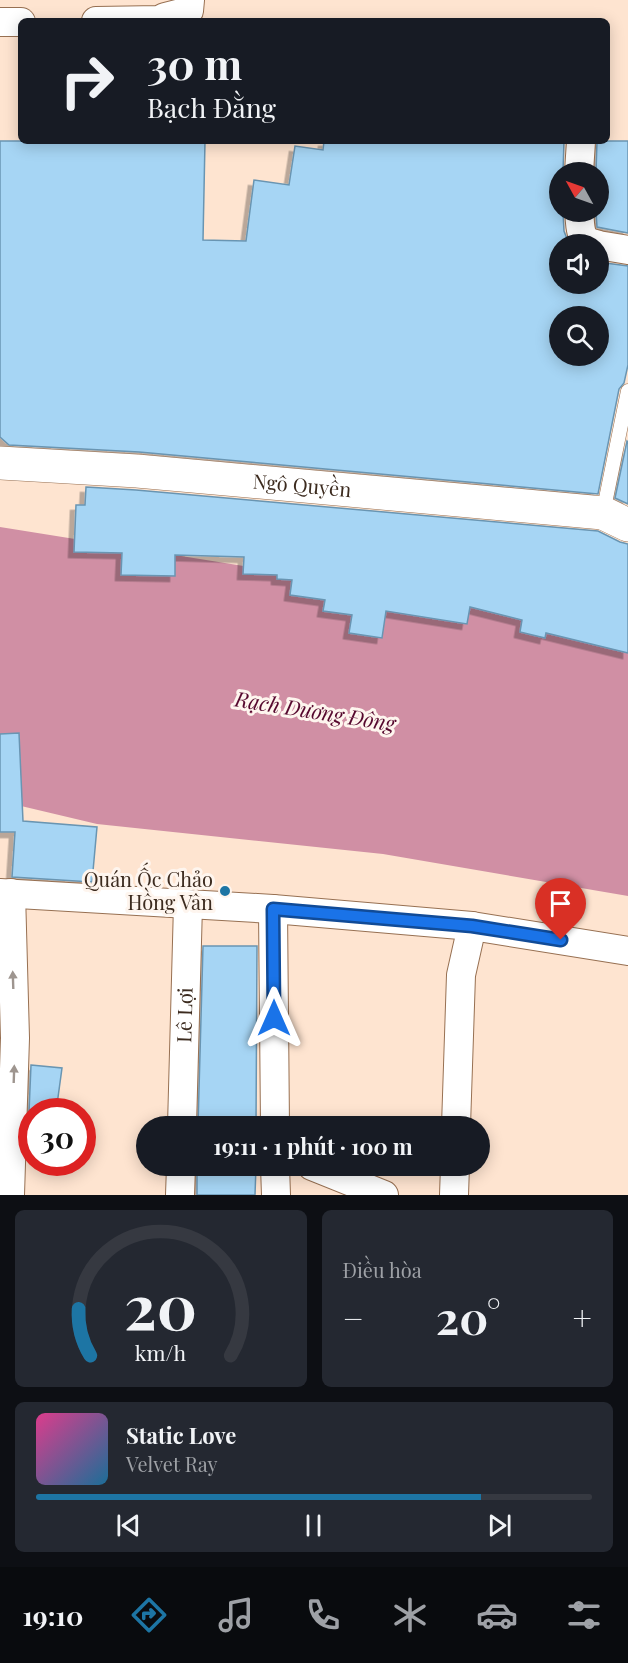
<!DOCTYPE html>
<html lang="vi">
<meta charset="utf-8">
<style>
:root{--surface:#171b24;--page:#242831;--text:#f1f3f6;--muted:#9ea1a6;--line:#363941;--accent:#1d75a4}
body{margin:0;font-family:"Playfair Display",serif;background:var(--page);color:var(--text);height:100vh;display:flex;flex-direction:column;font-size:22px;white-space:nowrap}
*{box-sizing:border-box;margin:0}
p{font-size:20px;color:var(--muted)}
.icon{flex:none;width:33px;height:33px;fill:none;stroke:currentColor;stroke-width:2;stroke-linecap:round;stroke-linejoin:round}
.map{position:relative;height:1195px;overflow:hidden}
.sheet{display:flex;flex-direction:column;gap:15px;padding:15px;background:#0d0f14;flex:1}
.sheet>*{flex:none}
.top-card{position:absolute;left:18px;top:18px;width:592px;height:126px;border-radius:9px;box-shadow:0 3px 15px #0003;background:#171b24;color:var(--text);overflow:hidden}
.needle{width:39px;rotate:310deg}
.controls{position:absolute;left:549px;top:162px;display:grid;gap:12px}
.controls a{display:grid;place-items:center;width:60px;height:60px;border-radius:50%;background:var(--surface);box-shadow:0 3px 15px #0003;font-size:30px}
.speed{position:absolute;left:18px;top:1098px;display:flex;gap:12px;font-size:30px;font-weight:700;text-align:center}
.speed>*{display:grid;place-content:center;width:78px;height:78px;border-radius:50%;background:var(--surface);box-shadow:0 3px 15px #0003;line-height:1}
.speed .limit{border:9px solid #d22;background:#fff;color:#111}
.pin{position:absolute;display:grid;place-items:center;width:51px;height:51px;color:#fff;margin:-62px -26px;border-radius:50% 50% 50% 0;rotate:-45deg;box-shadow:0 0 6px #0007}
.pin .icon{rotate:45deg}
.me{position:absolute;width:66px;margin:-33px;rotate:0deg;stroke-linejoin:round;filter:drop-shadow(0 0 4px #0008)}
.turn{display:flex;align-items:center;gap:21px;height:126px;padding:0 30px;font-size:27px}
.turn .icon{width:78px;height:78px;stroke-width:2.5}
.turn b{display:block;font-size:42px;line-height:51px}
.big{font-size:45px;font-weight:700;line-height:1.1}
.sheet .widget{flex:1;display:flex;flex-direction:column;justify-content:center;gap:9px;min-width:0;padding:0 21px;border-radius:9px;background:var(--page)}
.sheet .dial{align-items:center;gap:0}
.dial svg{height:156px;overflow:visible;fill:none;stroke:var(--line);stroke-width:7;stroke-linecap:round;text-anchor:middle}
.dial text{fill:var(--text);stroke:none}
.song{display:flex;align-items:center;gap:18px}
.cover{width:72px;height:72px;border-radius:9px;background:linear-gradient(135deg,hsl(330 70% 55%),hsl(200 70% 35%))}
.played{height:6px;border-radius:3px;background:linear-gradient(90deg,var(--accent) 80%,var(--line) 80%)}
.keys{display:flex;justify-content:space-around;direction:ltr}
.heat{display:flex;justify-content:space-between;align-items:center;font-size:33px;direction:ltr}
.sheet .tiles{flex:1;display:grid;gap:15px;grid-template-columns:1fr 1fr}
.widget:last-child{grid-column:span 2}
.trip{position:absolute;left:136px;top:1116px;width:354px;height:60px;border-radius:30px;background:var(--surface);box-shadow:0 3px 15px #0003;font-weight:700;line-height:60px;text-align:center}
.tabs{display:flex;height:96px;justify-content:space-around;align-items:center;background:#090b0e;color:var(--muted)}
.tabs .icon{width:42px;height:42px}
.tabs .selected{color:var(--accent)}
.tabs b{font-size:27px;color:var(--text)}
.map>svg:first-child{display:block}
</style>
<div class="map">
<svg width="628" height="1195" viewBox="0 0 628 1195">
<defs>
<filter id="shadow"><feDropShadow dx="-5.5" dy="5.5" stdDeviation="0" flood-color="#0004"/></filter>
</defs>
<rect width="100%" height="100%" fill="#fee4d0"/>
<polygon fill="#d08fa4" points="0,527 543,614 628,631 628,896 383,854 97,824 0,801"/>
<g fill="#a6d5f4" stroke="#6995b2" stroke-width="1.5" fill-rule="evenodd" filter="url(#shadow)">
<path d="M0 141H205L203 240 246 241 254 180 289 185 295 146 323 150 324 141H564L563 172H560V212H563L564 231 569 244H560V284H598V262L628 266V365L624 383 619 389 598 494 139 452 9 445 0 437ZM560 316H598V356H560Z"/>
<polygon points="597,141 628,141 628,233 597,227 596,212 598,212 598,172 596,172"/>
<polygon points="627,441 628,442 628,504 615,498"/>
<polygon points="86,487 136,490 598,531 620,542 628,544 628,653 546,633 545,638 520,632 522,620 470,607 467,624 386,611 382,638 349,633 352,615 323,611 325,600 290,595 292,580 277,579 277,575 243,574 244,557 175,555 175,576 121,575 122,553 74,552 76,505 85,505"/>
<polygon points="19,733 23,821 97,827 92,882 12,877 15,832 0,832 0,734"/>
<polygon points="203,946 257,946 256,1126 198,1126"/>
<polygon points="31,1065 62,1068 56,1112 29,1112"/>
<polygon points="197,1166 256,1166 255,1195 197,1195"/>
</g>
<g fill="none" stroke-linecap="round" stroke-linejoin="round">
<g stroke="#977052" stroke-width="15">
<polyline id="service" points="603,513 628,391"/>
</g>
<g stroke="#977052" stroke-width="30">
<g id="minor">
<polyline points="96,21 159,20 165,17 189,11 190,0"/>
<polyline points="0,22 21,22"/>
<polyline points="579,172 581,141"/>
<path d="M579 212C581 227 578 241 596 244"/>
<polyline points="598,245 628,250"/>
<polyline points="0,893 273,909 472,926 628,951"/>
<polyline points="273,909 275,1126"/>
<path id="s1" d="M182 1126 188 905"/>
<polyline points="456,1126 461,975 472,926"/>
<polyline points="275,1166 276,1195"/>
<polyline points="312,1166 384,1195"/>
<polyline points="10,1195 15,1038 11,893"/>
<polyline points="180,1195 181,1166"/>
<polyline points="454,1195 455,1166"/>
</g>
</g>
<g stroke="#977052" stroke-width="34">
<g id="tertiary">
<path id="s2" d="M0 463 137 471 603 513 628 525"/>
</g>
</g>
<use href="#service" stroke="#fff" stroke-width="14"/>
<use href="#minor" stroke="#fff" stroke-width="28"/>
<use href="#tertiary" stroke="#fff" stroke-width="33"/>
</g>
<defs><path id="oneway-solid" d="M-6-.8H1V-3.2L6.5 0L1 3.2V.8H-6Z" transform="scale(1.5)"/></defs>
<g fill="#9e958f">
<use href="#oneway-solid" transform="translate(13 980) rotate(-92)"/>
<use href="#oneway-solid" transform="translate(14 1074) rotate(-88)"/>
</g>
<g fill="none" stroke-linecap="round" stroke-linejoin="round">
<g stroke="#114b97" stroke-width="15">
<polyline id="route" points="274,1018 273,909 472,926 561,940"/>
</g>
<use href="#route" stroke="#1a73e8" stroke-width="10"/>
</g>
<circle fill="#1d75a4" stroke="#fef5ee" stroke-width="2" cx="225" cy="891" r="6"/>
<g text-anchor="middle" stroke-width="6" stroke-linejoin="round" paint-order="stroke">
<g font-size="20" fill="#3c2b1f" stroke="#fef5ee">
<text dy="7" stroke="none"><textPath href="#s2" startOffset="303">Ngô Quyền</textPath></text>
<text dy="7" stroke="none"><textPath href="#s1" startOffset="111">Lê Lợi</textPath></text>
</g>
<g font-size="20" fill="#3c2b1f" stroke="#fef5ee" text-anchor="end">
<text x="213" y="887">Quán Ốc Chảo<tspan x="213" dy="23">Hồng Vân</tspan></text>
</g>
<g font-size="21" font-style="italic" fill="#56082e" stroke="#fef5ee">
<text transform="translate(315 712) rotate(9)" y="7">Rạch Dương Đông</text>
</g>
</g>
</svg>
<div class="controls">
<a><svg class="needle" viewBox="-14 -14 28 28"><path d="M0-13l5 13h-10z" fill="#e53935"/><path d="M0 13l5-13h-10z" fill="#9ea1a6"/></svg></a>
<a><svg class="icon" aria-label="sound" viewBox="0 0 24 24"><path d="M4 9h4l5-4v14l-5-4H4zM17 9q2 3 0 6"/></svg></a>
<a><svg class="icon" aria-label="search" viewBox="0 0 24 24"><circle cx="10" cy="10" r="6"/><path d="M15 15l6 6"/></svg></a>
</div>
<div class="speed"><div class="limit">30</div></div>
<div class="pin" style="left:561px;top:940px;background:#d93025"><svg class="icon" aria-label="arrive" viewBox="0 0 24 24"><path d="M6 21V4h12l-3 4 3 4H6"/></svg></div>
<svg class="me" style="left:274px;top:1018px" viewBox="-20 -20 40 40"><path d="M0-17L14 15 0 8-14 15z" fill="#1a73e8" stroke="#fff" stroke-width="4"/></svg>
<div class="trip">19:11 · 1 phút · 100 m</div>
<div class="top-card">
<div class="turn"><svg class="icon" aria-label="right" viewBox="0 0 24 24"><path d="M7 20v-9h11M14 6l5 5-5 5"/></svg><div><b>30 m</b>Bạch Đằng</div></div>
</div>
</div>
<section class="sheet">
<div class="tiles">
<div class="widget dial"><svg viewBox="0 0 100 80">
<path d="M14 69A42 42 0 1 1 86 69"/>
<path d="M14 69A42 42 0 0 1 8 45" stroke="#1d75a4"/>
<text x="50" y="56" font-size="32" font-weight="700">20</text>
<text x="50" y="72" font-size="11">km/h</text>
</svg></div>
<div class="widget"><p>Điều hòa</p>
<div class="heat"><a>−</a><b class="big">20°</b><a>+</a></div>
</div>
<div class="widget">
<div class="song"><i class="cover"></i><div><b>Static Love</b><p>Velvet Ray</p></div></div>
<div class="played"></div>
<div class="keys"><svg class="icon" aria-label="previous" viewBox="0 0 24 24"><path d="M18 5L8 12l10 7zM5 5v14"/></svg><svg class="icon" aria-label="pause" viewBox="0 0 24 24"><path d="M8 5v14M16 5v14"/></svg><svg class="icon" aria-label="next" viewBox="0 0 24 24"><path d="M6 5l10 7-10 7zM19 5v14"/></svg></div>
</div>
</div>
</section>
<nav class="tabs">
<b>19:10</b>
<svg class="icon selected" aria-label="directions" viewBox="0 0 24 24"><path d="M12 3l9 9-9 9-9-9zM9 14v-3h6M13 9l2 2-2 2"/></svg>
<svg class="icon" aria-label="music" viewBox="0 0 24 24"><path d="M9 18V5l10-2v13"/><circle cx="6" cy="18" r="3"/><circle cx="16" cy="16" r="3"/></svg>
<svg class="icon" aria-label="phone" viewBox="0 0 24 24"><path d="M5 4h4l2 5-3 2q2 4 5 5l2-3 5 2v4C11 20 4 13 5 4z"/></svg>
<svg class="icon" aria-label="climate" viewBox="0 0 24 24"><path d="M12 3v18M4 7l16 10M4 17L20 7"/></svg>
<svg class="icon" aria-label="car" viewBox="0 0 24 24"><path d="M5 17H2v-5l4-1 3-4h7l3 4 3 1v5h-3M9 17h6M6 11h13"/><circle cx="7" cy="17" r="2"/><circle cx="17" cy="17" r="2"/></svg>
<svg class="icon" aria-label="filters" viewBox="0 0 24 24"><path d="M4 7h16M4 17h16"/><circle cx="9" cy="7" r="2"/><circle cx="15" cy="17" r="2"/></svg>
</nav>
